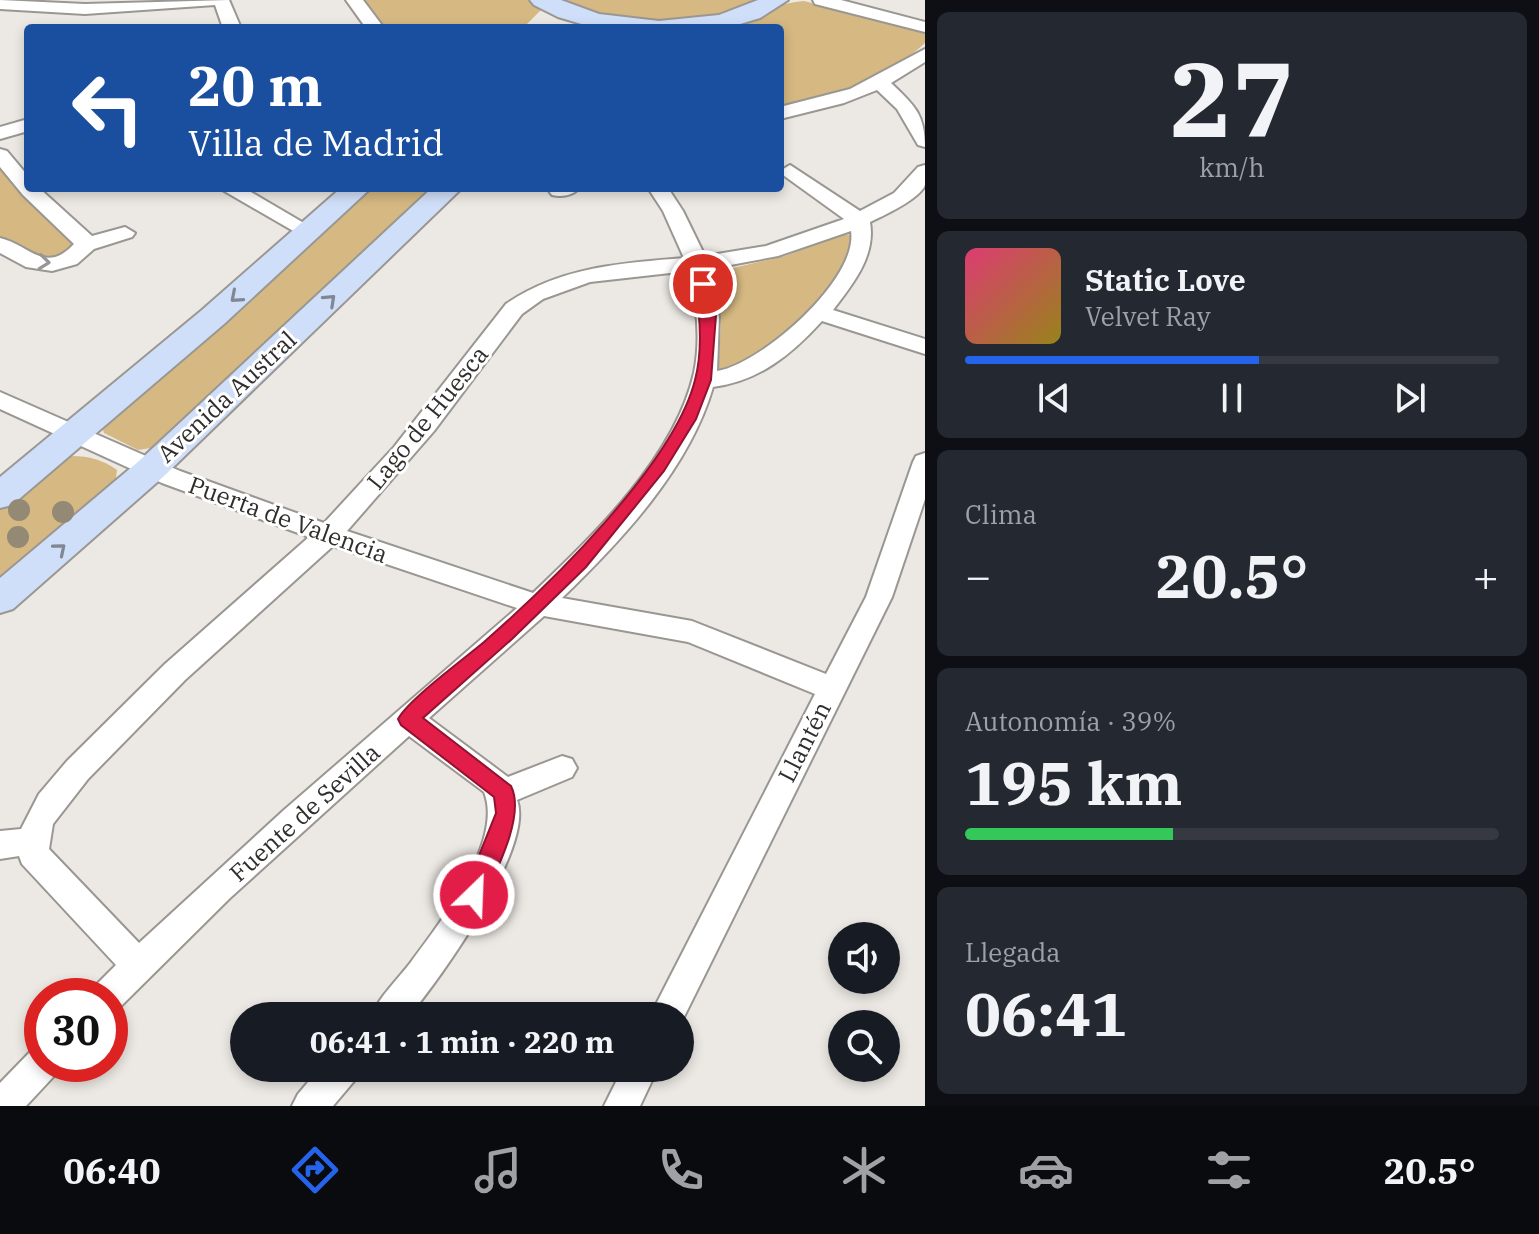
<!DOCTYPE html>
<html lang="es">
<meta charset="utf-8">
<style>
:root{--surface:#171b24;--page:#242831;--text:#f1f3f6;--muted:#9ea1a6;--line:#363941;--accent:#2563eb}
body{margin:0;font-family:"IBM Plex Serif",serif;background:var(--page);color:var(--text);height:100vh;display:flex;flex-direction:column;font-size:30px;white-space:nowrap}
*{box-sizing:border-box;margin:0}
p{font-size:26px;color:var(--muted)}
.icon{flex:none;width:44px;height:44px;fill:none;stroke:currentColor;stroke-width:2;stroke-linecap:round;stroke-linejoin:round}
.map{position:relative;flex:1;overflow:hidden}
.drawer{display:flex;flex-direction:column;gap:12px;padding:12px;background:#0d0f14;width:614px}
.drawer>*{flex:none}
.guide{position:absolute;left:24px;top:24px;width:760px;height:168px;border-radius:8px;box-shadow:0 4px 12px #0003;background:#1a4fa0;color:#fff;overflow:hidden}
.tools{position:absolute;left:828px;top:922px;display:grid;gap:16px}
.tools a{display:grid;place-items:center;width:72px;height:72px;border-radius:50%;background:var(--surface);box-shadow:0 4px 12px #0003;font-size:40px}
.speed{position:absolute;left:24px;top:978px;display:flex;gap:16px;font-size:40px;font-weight:700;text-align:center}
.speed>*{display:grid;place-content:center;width:104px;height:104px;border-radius:50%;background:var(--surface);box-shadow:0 4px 12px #0003;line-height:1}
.speed .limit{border:12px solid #d22;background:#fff;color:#111}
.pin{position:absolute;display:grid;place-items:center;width:68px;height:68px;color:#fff;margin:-34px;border:4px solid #fff;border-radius:50%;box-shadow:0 2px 8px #0007}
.me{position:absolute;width:88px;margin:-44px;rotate:24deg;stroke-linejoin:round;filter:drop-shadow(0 0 6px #0008)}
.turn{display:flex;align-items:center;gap:28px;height:168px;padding:0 32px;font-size:36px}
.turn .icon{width:104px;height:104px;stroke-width:2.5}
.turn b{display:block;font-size:56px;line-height:68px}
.big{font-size:60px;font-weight:800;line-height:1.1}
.drawer .tile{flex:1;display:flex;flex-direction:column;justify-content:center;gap:12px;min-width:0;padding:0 28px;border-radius:12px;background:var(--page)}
.drawer .dial{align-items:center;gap:0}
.dial b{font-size:104px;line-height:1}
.song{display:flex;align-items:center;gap:24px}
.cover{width:96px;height:96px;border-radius:12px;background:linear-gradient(135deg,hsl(340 70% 55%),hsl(50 70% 35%))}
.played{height:8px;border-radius:4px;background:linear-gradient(90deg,var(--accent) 55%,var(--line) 55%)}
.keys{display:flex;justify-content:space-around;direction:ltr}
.heat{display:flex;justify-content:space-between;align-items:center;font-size:44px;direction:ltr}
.charge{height:12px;border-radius:6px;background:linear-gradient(90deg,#34c759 39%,var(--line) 0)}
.trip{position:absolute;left:230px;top:1002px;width:464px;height:80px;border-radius:40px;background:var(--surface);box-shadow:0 4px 12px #0003;font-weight:800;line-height:80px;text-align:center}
.tab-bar{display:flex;height:128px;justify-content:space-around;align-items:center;background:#090b0e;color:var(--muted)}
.tab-bar .icon{width:56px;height:56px}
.tab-bar .active{color:var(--accent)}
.tab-bar b{font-size:36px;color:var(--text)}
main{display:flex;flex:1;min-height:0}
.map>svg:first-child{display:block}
</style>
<main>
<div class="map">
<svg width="925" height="1106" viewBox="0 0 925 1106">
<rect width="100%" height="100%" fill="#ece9e4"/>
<g fill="#d5b882">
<polygon points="363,0 533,0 543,8 523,28 386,28"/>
<path d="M553 0H763C687 30 630 27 553 0Z"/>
<path d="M804 1 921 31 925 34V43C885 81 833 96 780 107V28H712C741 19 776 3 804 1Z"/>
<polygon points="0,168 30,200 78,242 68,254 45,260 0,236"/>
<polygon points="370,188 435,188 157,447 138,450 104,433 103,430 112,419"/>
<polygon points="841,234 853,235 851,250 820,302 757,360 718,372 721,324 716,272 785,256"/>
<path d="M72 456C89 456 103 460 117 470L115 486 0 584V509L58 462Z"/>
</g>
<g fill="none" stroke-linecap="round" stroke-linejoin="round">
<g stroke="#9a9792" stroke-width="4">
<g id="minor">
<polygon points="0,0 85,4 229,0 241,28 223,28 215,5 85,14 0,9"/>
<polygon points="346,0 363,0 384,28 366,28"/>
<polygon points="813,0 841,0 925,22 925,32 815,4"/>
<path d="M925 49V62L891 83C914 105 925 114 925 147L918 145 897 109 877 90 844 103 780 119V107L850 89Z"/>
<polygon points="28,119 28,131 0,139 0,127"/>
<path d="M0 149 7 151 28 176V188H39L92 236 125 227 135 233 132 237 94 249 77 264 52 271 26 267 0 253V238C30 245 45 275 74 244L23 195 0 167Z"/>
<path d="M790 165 860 211 894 193 918 167 925 165C925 170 925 180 925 185 920 199 883 216 870 222 876 256 853 284 833 310L925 339V354L822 321C791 355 759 381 713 387 689 469 622 540 562 598L692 621 826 674 866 597 913 462 916 456 925 453V499L892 597 680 1025V1016H650L815 694 688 642 544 616 429 718 508 777 562 756 572 759 577 768 572 777 517 800C535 847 440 979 409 1016H371C380 996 398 979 411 962 440 923 504 841 484 792L409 736 230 898 120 1007 110 1011V996H91L96 985 116 965 22 864 19 856 0 859V831L21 829 39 794 67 761 165 664 309 537 162 483 0 409V392L180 471 324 523 394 447 506 304C559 267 622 263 684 258L663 211 648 188H668L683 211 705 256 766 246 844 219 783 175 780 171ZM851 231C859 279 760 365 717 371L719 317 709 269 778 256ZM688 271C697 304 701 339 694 373 675 457 594 535 533 593L347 531 434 431 522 314 543 299 590 282ZM333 546 517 608 284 810 139 943 49 849 53 824 88 779 185 680Z"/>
<polygon points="219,188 244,188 319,232 309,238 302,236"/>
<path d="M551 188H579C573 196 561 197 552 195L549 191Z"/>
<polygon points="42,1047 42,1064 59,1064 54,1076 26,1106 0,1106 0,1083 30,1052"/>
<polygon points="320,1068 360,1068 355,1080 333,1106 292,1106 298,1094"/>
<polygon points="623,1068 658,1068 640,1106 604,1106"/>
</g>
</g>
<g stroke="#9a9792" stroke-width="4">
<g id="secondary">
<polygon points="530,0 561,0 599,14 659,21 719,15 758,0 788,0 760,18 727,28 595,28 558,17 534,5"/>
<polygon points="341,188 371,188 224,324 12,505 0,508 0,477 202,310"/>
<polygon points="432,188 462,188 163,477 13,609 0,613 0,578 139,461"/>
</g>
</g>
<use href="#minor" fill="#fff" fill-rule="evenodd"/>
<use href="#secondary" fill="#d0dff9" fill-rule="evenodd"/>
</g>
<g fill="#938975">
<circle cx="19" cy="510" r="11"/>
<circle cx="63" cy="512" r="11"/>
<circle cx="18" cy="537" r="11"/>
</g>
<defs><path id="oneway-chevron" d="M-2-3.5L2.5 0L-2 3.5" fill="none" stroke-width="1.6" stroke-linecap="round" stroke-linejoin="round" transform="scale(2)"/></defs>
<use stroke="#979696" href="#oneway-chevron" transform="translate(44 262) rotate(6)"/>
<g stroke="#808692">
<use href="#oneway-chevron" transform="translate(236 297) rotate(139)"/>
<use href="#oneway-chevron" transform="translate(330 300) rotate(-43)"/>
<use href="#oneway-chevron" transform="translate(60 549) rotate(-40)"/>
</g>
<path fill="#e11d48" stroke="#92132f" stroke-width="2" d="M703 279 711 284 716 315 711 380 696 419 664 471 586 567 512 639 423 718 511 786C526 816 495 873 482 902L474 905 466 902 463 895 496 813 494 797 401 725 398 719C409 699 464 659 484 642 549 585 674 464 695 380 703 350 700 314 695 284Z"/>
<g text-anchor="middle" stroke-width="6" stroke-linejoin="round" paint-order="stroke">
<g font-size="24" fill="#2f2e2c" stroke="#fff">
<text transform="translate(227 397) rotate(-43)" y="8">Avenida Austral</text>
<text transform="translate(428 418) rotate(-51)" y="8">Lago de Huesca</text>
<text transform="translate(288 520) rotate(20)" y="8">Puerta de Valencia</text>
<text transform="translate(805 742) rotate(-63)" y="8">Llantén</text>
<text transform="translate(305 813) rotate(-42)" y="8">Fuente de Sevilla</text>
</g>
</g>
</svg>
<div class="tools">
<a><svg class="icon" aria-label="sound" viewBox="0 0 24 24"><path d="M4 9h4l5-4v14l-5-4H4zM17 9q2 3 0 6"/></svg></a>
<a><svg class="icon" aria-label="search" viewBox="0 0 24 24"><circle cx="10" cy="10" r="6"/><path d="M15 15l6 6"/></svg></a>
</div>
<div class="speed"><div class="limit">30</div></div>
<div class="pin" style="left:703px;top:284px;background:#d93025"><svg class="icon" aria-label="arrive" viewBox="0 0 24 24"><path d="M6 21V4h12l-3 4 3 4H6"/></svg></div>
<svg class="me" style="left:474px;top:895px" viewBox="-20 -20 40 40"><circle r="17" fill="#e11d48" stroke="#fff" stroke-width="3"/><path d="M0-11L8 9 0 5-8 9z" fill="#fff"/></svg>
<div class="trip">06:41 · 1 min · 220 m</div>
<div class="guide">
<div class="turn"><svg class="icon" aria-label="left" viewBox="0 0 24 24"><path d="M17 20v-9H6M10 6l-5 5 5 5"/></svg><div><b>20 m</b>Villa de Madrid</div></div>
</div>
</div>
<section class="drawer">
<div class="tile dial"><b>27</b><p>km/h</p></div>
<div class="tile">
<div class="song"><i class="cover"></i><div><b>Static Love</b><p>Velvet Ray</p></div></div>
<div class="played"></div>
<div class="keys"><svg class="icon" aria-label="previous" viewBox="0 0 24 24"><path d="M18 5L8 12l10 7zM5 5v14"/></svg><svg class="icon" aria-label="pause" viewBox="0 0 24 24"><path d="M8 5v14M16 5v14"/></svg><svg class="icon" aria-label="next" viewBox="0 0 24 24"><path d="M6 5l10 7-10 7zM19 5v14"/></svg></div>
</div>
<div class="tile"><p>Clima</p>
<div class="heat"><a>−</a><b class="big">20.5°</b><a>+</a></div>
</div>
<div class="tile"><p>Autonomía · 39%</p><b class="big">195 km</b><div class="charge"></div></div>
<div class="tile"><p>Llegada</p><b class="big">06:41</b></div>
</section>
</main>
<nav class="tab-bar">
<b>06:40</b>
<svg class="icon active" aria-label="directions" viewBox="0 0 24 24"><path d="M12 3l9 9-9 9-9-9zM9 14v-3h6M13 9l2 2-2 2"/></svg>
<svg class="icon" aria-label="music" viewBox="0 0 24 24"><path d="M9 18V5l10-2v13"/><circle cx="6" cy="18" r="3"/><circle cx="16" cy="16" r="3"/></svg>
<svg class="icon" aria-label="phone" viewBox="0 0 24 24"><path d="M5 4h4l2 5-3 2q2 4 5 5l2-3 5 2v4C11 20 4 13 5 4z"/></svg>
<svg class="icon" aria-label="climate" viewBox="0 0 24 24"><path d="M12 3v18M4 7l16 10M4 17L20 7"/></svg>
<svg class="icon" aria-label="car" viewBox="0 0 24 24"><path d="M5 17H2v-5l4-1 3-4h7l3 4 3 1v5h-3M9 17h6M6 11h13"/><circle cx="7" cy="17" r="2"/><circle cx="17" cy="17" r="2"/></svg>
<svg class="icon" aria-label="filters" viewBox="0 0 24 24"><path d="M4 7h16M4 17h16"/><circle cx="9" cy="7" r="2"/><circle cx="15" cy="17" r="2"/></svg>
<b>20.5°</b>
</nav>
